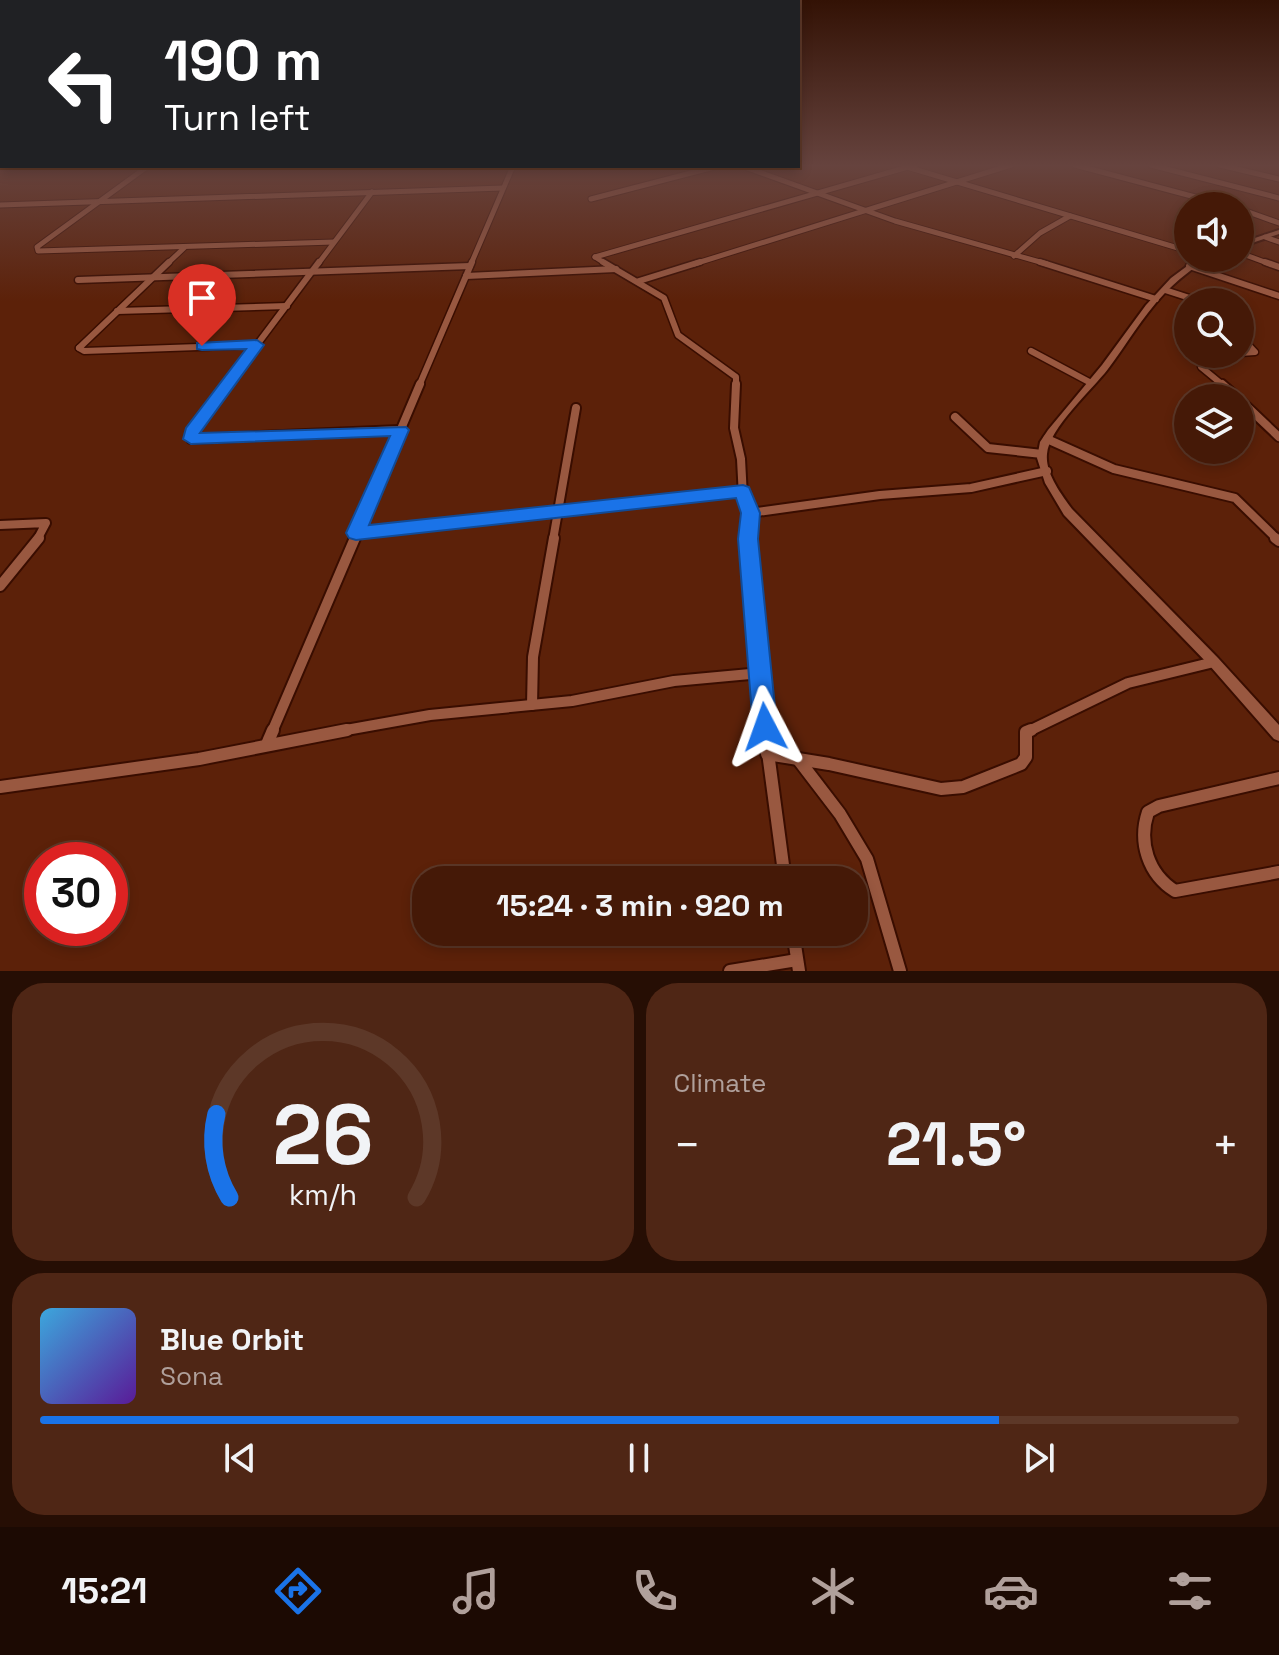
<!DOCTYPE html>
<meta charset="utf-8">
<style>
:root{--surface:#451907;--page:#4f2615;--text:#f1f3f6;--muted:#b0a09b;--line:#5d3828;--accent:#1a73e8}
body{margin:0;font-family:"Space Grotesk",sans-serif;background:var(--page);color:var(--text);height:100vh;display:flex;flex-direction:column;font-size:30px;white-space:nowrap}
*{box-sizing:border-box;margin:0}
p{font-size:26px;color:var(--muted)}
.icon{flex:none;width:44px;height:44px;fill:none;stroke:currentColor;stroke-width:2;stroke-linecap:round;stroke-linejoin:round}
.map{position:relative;height:971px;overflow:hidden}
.sheet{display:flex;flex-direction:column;gap:12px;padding:12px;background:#260e04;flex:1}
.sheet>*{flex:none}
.banner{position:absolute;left:0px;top:0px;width:800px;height:168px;box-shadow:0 4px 12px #0003,0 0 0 2px var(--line);background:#202124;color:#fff;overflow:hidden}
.fabs{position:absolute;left:1174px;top:192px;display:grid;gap:16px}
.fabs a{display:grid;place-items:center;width:80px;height:80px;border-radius:50%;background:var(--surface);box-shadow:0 4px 12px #0003,0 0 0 2px var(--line);font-size:40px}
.speed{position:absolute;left:24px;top:842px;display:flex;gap:16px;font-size:40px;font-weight:700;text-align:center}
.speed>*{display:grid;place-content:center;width:104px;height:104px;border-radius:50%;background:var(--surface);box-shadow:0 4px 12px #0003,0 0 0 2px var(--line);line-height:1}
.speed .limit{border:12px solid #d22;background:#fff;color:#111}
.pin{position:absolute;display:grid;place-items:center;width:68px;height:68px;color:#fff;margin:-82px -34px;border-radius:50% 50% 50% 0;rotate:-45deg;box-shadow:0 0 8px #0007}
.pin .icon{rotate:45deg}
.me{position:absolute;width:88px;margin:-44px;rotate:356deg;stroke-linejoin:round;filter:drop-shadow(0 0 6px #0008)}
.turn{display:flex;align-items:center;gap:28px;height:168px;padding:0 32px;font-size:36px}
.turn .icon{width:104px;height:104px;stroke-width:2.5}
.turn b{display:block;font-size:56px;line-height:68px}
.big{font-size:60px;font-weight:700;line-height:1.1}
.sheet .tile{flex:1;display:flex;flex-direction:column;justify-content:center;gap:12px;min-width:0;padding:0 28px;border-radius:32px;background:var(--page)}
.sheet .dial{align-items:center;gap:0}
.dial svg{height:208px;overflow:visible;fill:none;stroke:var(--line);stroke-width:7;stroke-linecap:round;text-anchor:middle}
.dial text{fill:var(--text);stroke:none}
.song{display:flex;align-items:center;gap:24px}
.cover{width:96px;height:96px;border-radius:12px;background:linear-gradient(135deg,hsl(200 70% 55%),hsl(270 70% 35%))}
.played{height:8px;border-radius:4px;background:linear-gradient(90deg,var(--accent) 80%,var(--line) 80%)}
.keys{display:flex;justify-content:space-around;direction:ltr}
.heat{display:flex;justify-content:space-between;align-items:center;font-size:44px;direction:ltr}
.sheet .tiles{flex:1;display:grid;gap:12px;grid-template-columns:1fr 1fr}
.tile:last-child{grid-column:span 2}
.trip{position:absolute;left:412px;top:866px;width:456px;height:80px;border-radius:32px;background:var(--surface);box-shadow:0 4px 12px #0003,0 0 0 2px var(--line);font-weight:700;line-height:80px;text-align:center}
.dock{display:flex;height:128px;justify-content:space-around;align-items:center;background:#1c0a03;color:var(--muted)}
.dock .icon{width:56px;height:56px}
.dock .selected{color:var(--accent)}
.dock b{font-size:36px;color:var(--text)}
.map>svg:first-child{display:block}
</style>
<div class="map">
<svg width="1279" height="971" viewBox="0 0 1279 971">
<rect width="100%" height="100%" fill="#5c2109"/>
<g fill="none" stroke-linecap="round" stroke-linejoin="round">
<g stroke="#390d00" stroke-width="7">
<g id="minor-far4">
<polyline points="1075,165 1229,206"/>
<polyline points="1151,165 1279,198"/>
<polyline points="1220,165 1279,179"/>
<polyline points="148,166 37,247 38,251 334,242"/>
<polyline points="742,166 895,221 1047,264"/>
<polyline points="907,167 1188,251"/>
<polyline points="591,199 718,166"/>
<polyline points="0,205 503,188"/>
<polyline points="1240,209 1279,223"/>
<polyline points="1265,237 1279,242"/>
<polyline points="1240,253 1270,264"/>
<polyline points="1014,256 1040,233 1070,216"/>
<polyline points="595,257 606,264"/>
<polyline points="595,257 915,165"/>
<polyline points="167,264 184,248"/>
<polyline points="318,264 372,192"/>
<polyline points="471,264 513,166"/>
<polyline points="694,264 1011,165"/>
</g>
</g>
<g stroke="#390d00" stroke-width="9">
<g id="minor-far3">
<polyline points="603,262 664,298 678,335 736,377 736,386"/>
<polyline points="1040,262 1156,299"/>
<polyline points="1265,262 1279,267"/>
<polyline points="1189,266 1279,296"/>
<polyline points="466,276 616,269"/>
<polyline points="78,280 470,266"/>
<polyline points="639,281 700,262"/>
<polyline points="1165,290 1202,302"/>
<polyline points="117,311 287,306"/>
<polyline points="1240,336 1255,352 1240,353"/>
<polyline points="79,348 84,351 257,345"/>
<polyline points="79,348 169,262"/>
<polyline points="1031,351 1091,383"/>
<polyline points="1204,354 1201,367 1224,386"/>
<polyline points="226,386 319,262"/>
<polyline points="419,386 472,262"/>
</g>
</g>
<g stroke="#390d00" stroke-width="12">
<g id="minor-far2">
<polyline points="227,384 192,431 191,439 400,430"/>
<polyline points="736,384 734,428 741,459 743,497 750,513 748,540"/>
<polyline points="1222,384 1238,398"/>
<polyline points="1240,400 1279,437"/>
<polyline points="955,417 988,448 1042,454"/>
<polyline points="1047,439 1114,469 1235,498 1278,540"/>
<polyline points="750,513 880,495 971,488 1047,471"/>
<polyline points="0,525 46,523 37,540"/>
<polyline points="356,533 743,491"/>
<polyline points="354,540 420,384"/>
<polyline points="553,540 576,408"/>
</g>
</g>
<g stroke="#390d00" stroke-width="14">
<g id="minor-far1">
<polyline points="748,538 765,732"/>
<polyline points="1275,538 1279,541"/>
<polyline points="0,586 39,538"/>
<polyline points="532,705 533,657 554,538"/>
<polyline points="272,732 355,538"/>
<polyline points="335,732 430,715 572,701 674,681 761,673"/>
<polyline points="1027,732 1128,683 1214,662"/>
</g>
</g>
<g stroke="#390d00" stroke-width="16">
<g id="minor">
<polyline points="765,730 785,880"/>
<polyline points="267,744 273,730"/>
<polyline points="767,754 829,764 941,789 963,787 1021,764 1026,757 1026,732 1031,730"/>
<polyline points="798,759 840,814 867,859 900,971"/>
<path d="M1279 778 1159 806 1148 812C1138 842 1148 874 1175 891L1279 872"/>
<polyline points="0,787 199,759 347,730"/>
<polyline points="793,932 799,971"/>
<polyline points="730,971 797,960"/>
</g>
</g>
<g stroke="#390d00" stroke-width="4">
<g id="tertiary">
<polygon points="1279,230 1279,234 1240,247 1240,243"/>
<path d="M1198 258H1206C1192 270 1177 280 1164 294 1142 317 1127 344 1108 369 1092 390 1049 428 1047 454 1045 473 1061 494 1072 509L1218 658 1279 725V741L1274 739 1210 666 1064 515 1045 483 1037 458 1040 442 1048 430 1102 365 1146 305 1171 278Z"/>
</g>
</g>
<use href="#minor-far4" stroke="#995840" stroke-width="5"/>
<use href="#minor-far3" stroke="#995840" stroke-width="6"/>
<use href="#minor-far2" stroke="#995840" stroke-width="8"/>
<use href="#minor-far1" stroke="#995840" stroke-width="10"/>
<use href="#minor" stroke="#995840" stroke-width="12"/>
<use href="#tertiary" fill="#995840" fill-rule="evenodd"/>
</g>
<linearGradient id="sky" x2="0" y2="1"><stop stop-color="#331205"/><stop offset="0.55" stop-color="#66433e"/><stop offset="1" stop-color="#66433e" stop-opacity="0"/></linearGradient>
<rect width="1279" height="301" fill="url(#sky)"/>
<polygon fill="#1a73e8" stroke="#114b97" stroke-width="2" points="257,340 264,345 200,433 406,427 409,430 369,525 743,485 749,487 760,513 758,539 777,727 774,735 765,738 756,735 753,727 738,539 741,513 736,498 356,540 349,538 346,533 390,436 191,444 183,439 186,428 246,349 202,350 197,349 197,343"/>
</svg>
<div class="fabs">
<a><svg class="icon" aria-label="sound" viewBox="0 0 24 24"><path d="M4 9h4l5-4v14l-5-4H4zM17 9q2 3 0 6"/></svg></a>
<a><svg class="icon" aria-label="search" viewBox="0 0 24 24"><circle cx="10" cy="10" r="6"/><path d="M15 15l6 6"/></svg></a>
<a><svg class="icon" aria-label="layers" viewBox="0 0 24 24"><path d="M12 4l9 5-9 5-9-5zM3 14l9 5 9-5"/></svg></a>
</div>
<div class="speed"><div class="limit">30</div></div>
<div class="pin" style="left:202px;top:346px;background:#d93025"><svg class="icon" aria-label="arrive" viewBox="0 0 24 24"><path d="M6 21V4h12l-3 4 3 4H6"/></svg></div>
<svg class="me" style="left:765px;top:727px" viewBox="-20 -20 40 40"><path d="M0-17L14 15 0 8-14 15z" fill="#1a73e8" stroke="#fff" stroke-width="4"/></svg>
<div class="trip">15:24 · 3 min · 920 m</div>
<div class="banner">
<div class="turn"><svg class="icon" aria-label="left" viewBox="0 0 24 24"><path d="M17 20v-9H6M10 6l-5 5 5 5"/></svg><div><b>190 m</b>Turn left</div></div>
</div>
</div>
<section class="sheet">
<div class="tiles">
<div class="tile dial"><svg viewBox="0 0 100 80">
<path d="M14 69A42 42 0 1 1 86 69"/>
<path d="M14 69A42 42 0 0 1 9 37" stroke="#1a73e8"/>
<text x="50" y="56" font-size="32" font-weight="700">26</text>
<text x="50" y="72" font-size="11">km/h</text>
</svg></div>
<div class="tile"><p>Climate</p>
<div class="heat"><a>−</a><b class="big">21.5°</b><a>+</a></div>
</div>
<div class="tile">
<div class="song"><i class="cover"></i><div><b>Blue Orbit</b><p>Sona</p></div></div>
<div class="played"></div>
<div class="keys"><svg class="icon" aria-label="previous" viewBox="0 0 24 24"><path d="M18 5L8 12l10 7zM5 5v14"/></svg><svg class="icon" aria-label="pause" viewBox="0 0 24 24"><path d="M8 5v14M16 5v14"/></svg><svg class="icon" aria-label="next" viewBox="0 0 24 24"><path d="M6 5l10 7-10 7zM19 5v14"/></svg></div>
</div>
</div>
</section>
<nav class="dock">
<b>15:21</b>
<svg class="icon selected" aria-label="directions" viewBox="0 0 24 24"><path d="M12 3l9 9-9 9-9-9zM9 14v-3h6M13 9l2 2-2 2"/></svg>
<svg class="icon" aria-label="music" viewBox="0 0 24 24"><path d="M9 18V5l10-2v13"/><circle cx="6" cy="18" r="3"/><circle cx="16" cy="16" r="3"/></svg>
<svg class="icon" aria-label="phone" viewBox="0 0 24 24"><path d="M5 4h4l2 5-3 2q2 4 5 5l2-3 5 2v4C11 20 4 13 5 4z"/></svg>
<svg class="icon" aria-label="climate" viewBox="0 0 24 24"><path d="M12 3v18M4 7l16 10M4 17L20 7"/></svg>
<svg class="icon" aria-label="car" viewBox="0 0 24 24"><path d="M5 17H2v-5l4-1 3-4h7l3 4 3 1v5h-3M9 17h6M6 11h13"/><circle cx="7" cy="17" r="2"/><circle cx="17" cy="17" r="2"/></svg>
<svg class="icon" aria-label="filters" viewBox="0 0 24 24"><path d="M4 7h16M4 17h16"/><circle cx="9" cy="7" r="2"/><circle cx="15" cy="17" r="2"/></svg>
</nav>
